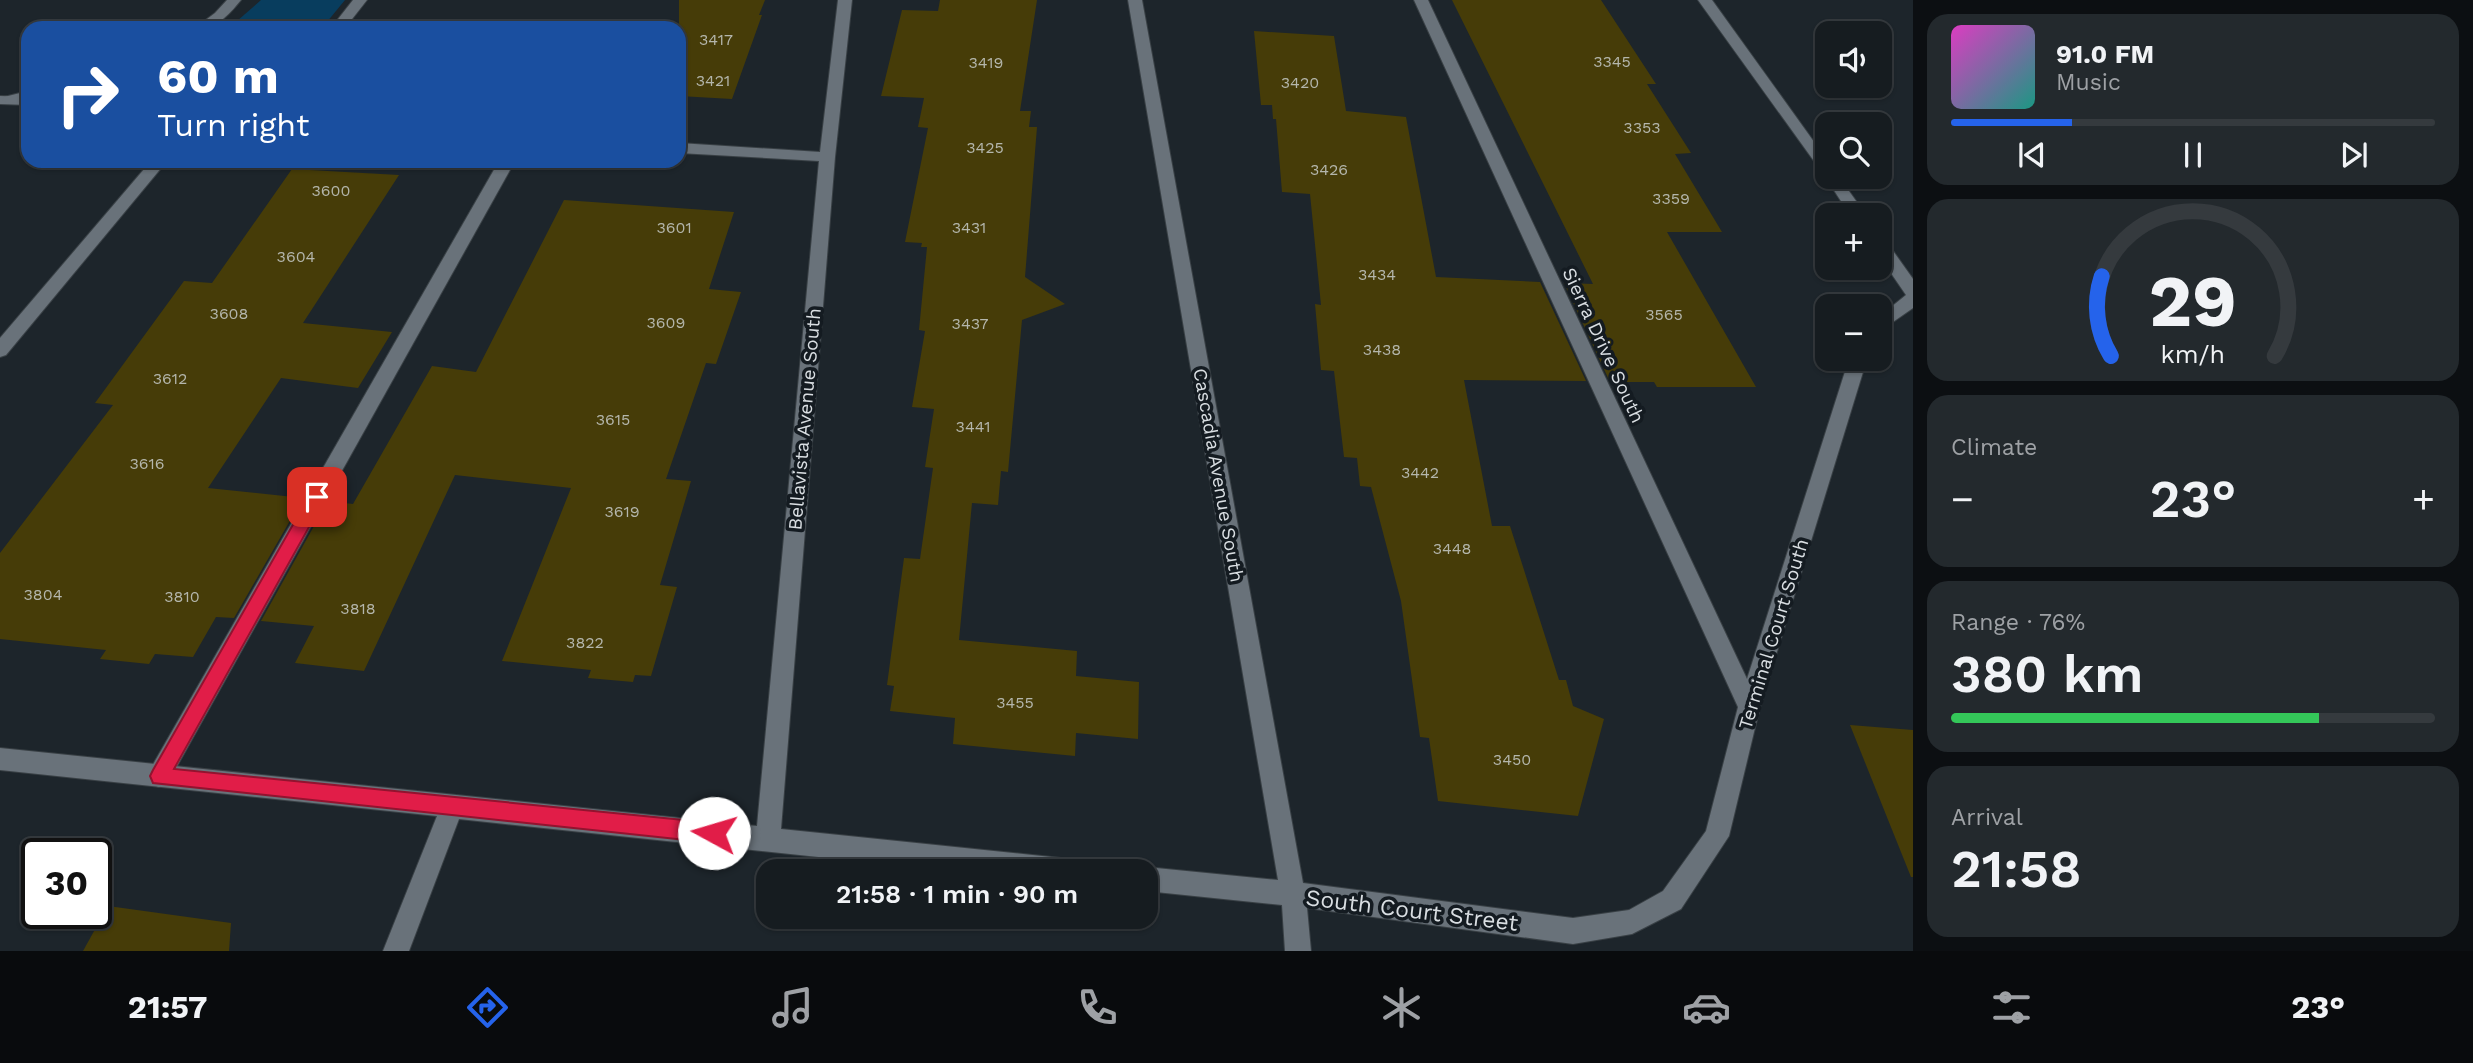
<!DOCTYPE html>
<meta charset="utf-8">
<style>
:root{--surface:#161c20;--page:#23292d;--text:#f1f3f6;--muted:#9ea1a5;--line:#353a3e;--accent:#2563eb}
body{margin:0;font-family:"Work Sans",sans-serif;background:var(--page);color:var(--text);height:100vh;display:flex;flex-direction:column;font-size:26px;white-space:nowrap}
*{box-sizing:border-box;margin:0}
p{font-size:23px;color:var(--muted)}
.icon{flex:none;width:38px;height:38px;fill:none;stroke:currentColor;stroke-width:2;stroke-linecap:round;stroke-linejoin:round}
.map{position:relative;flex:1;overflow:hidden}
.panel{display:flex;flex-direction:column;gap:14px;padding:14px;background:#0c0f12;width:560px}
.panel>*{flex:none}
.hud{position:absolute;left:21px;top:21px;width:665px;height:147px;border-radius:21px;box-shadow:0 2px 5px #0004,0 0 0 2px var(--line);background:#1a4fa0;color:#fff;overflow:hidden}
.tools{position:absolute;left:1815px;top:21px;display:grid;gap:14px}
.tools a{display:grid;place-items:center;width:77px;height:77px;border-radius:14px;background:var(--surface);box-shadow:0 2px 5px #0004,0 0 0 2px var(--line);font-size:35px}
.speed{position:absolute;left:21px;top:838px;display:flex;gap:14px;font-size:35px;font-weight:700;text-align:center}
.speed>*{display:grid;place-content:center;width:91px;height:91px;border-radius:50%;background:var(--surface);box-shadow:0 2px 5px #0004,0 0 0 2px var(--line);line-height:1}
.speed .limit{border:4px solid #111;border-radius:10px;background:#fff;color:#111}
.pin{position:absolute;display:grid;place-items:center;width:60px;height:60px;color:#fff;margin:-30px;border-radius:14px;box-shadow:0 4px 10px #0006}
.me{position:absolute;width:77px;margin:-38px;rotate:276deg;stroke-linejoin:round;filter:drop-shadow(0 0 5px #0008)}
.turn{display:flex;align-items:center;gap:24px;height:147px;padding:0 21px;font-size:32px}
.turn .icon{width:91px;height:91px;stroke-width:2.5}
.turn b{display:block;font-size:49px;line-height:60px}
.big{font-size:52px;font-weight:600;line-height:1.1}
.panel .card{flex:1;display:flex;flex-direction:column;justify-content:center;gap:10px;min-width:0;padding:0 24px;border-radius:21px;background:var(--page)}
.panel .dial{align-items:center;gap:0}
.dial svg{height:182px;overflow:visible;fill:none;stroke:var(--line);stroke-width:7;stroke-linecap:round;text-anchor:middle}
.dial text{fill:var(--text);stroke:none}
.song{display:flex;align-items:center;gap:21px}
.cover{width:84px;height:84px;border-radius:10px;background:linear-gradient(135deg,hsl(310 70% 55%),hsl(170 70% 35%))}
.played{height:7px;border-radius:4px;background:linear-gradient(90deg,var(--accent) 25%,var(--line) 25%)}
.keys{display:flex;justify-content:space-around;direction:ltr}
.heat{display:flex;justify-content:space-between;align-items:center;font-size:38px;direction:ltr}
.charge{height:10px;border-radius:5px;background:linear-gradient(90deg,#34c759 76%,var(--line) 0)}
.trip{position:absolute;left:756px;top:859px;width:402px;height:70px;border-radius:21px;background:var(--surface);box-shadow:0 2px 5px #0004,0 0 0 2px var(--line);font-weight:600;line-height:70px;text-align:center}
.tabs{display:flex;height:112px;justify-content:space-around;align-items:center;background:#090b0d;color:var(--muted)}
.tabs .icon{width:49px;height:49px}
.tabs .selected{color:var(--accent)}
.tabs b{font-size:32px;color:var(--text)}
main{display:flex;flex:1;min-height:0}
.map>svg:first-child{display:block}
</style>
<main>
<div class="map">
<svg width="1913" height="951" viewBox="0 0 1913 951">
<rect width="100%" height="100%" fill="#1d252b"/>
<polygon fill="#083d5e" points="261,0 345,0 322,28 229,28"/>
<g fill="#463c08">
<polygon points="679,0 765,0 759,15 762,15 732,99 679,96"/>
<polygon points="940,0 1037,0 1020,111 1031,111 1029,127 1037,127 1025,277 1065,304 1022,320 1008,472 1001,471 998,505 972,503 959,640 1077,651 1076,676 1139,682 1138,739 1076,733 1075,756 953,744 955,718 890,711 894,686 887,685 904,558 920,559 933,468 925,467 934,409 912,407 925,331 919,330 927,247 921,247 922,243 905,242 928,128 918,127 924,98 881,96 902,10 938,11"/>
<polygon points="1452,0 1601,0 1656,84 1647,84 1691,153 1675,154 1722,232 1667,232 1756,387 1657,387 1654,382 1610,382 1564,283 1593,284"/>
<polygon points="1254,31 1334,36 1346,111 1406,117 1436,277 1540,282 1586,381 1464,380 1492,526 1510,526 1559,680 1566,680 1573,706 1604,719 1578,816 1438,801 1429,738 1420,737 1401,601 1371,487 1360,486 1357,458 1344,457 1334,371 1321,370 1315,304 1321,305 1310,194 1282,192 1276,119 1273,119 1272,105 1261,105"/>
<polygon points="292,169 399,175 303,323 392,332 358,388 281,378 208,488 303,498 234,618 216,617 193,657 155,654 149,664 100,659 106,650 0,639 0,553 113,405 95,403 184,281 212,283"/>
<polygon points="564,200 734,212 709,289 741,292 716,364 706,363 666,479 691,481 660,585 677,587 651,676 635,675 633,682 588,678 591,670 502,661 571,488 455,475 364,671 295,663 314,626 261,621 328,501 353,504 432,366 476,372"/>
<polygon points="1850,725 1913,730 1913,877 1911,877"/>
<polygon points="108,906 231,923 229,951 83,951"/>
</g>
<g fill="none" stroke-linecap="round" stroke-linejoin="round">
<g stroke="#394045" stroke-width="2">
<polygon id="service" points="499,161 515,161 167,784 159,787 151,784 147,776 151,768"/>
</g>
<g stroke="#394045" stroke-width="2">
<g id="minor">
<polygon points="838,0 852,0 835,157 781,829 1080,860 1089,863 1092,872 960,872 459,819 409,951 383,951 437,816 0,770 0,748 757,826 819,161 679,153 679,143 820,152"/>
<polygon points="1128,0 1142,0 1303,883 1573,918 1629,910 1663,891 1706,831 1738,707 1414,0 1428,0 1747,679 1849,359 1867,359 1760,707 1729,836 1681,909 1632,934 1573,944 1307,908 1311,951 1285,951 1282,905 1146,891 1146,872 1137,872 1146,867 1278,880"/>
<polygon points="1698,0 1712,0 1827,160 1827,177 1839,177 1866,215 1850,215 1824,175"/>
<polygon points="0,96 28,97 28,105 0,104"/>
<polygon points="1880,239 1886,241 1913,279 1913,308 1880,331 1880,316 1906,295 1880,257"/>
</g>
</g>
<g stroke="#394045" stroke-width="2">
<g id="tertiary">
<path d="M227 0H241C227 17 217 28 195 28L215 13Z"/>
<polygon points="353,0 367,0 345,28 331,28"/>
<polygon points="28,91 28,99 9,104 2,100 4,97"/>
<polygon points="151,161 167,161 6,355 0,357 0,338"/>
</g>
</g>
<use href="#service" fill="#69727a" fill-rule="evenodd"/>
<use href="#minor" fill="#69727a" fill-rule="evenodd"/>
<use href="#tertiary" fill="#69727a" fill-rule="evenodd"/>
</g>
<polygon fill="#e11d48" stroke="#92132f" stroke-width="2" points="317,491 323,493 325,497 323,502 174,769 714,823 721,826 724,833 721,840 714,843 153,783 150,776 153,770 311,493"/>
<g text-anchor="middle" stroke-width="7" stroke-linejoin="round" paint-order="stroke">
<g font-size="16" fill="#b4b6ac">
<text x="716" y="45">3417</text>
<text x="1612" y="67">3345</text>
<text x="986" y="68">3419</text>
<text x="713" y="86">3421</text>
<text x="1300" y="88">3420</text>
<text x="1642" y="133">3353</text>
<text x="985" y="153">3425</text>
<text x="1329" y="175">3426</text>
<text x="331" y="196">3600</text>
<text x="1671" y="204">3359</text>
<text x="674" y="233">3601</text>
<text x="969" y="233">3431</text>
<text x="296" y="262">3604</text>
<text x="1377" y="280">3434</text>
<text x="229" y="319">3608</text>
<text x="1664" y="320">3565</text>
<text x="666" y="328">3609</text>
<text x="970" y="329">3437</text>
<text x="1382" y="355">3438</text>
<text x="170" y="384">3612</text>
<text x="613" y="425">3615</text>
<text x="973" y="432">3441</text>
<text x="147" y="469">3616</text>
<text x="1420" y="478">3442</text>
<text x="622" y="517">3619</text>
<text x="1452" y="554">3448</text>
<text x="43" y="600">3804</text>
<text x="182" y="602">3810</text>
<text x="358" y="614">3818</text>
<text x="585" y="648">3822</text>
<text x="1015" y="708">3455</text>
<text x="1512" y="765">3450</text>
</g>
<g font-size="19" fill="#d9dee2" stroke="#141b21">
<text transform="translate(1604 345) rotate(65)" y="7">Sierra Drive South</text>
<text transform="translate(804 419) rotate(-85)" y="7">Bellavista Avenue South</text>
<text transform="translate(1219 475) rotate(80)" y="7">Cascadia Avenue South</text>
<text transform="translate(1773 634) rotate(-73)" y="7">Terminal Court South</text>
</g>
<g font-size="23" fill="#d9dee2" stroke="#141b21">
<text transform="translate(1412 910) rotate(7)" y="8">South Court Street</text>
</g>
</g>
</svg>
<div class="tools">
<a><svg class="icon" aria-label="sound" viewBox="0 0 24 24"><path d="M4 9h4l5-4v14l-5-4H4zM17 9q2 3 0 6"/></svg></a>
<a><svg class="icon" aria-label="search" viewBox="0 0 24 24"><circle cx="10" cy="10" r="6"/><path d="M15 15l6 6"/></svg></a>
<a>+</a>
<a>−</a>
</div>
<div class="speed"><div class="limit">30</div></div>
<div class="pin" style="left:317px;top:497px;background:#d93025"><svg class="icon" aria-label="arrive" viewBox="0 0 24 24"><path d="M6 21V4h12l-3 4 3 4H6"/></svg></div>
<svg class="me" style="left:714px;top:833px" viewBox="-20 -20 40 40"><circle r="19" fill="#fff"/><path d="M0-13L10 11 0 6-10 11z" fill="#e11d48"/></svg>
<div class="trip">21:58 · 1 min · 90 m</div>
<div class="hud">
<div class="turn"><svg class="icon" aria-label="right" viewBox="0 0 24 24"><path d="M7 20v-9h11M14 6l5 5-5 5"/></svg><div><b>60 m</b>Turn right</div></div>
</div>
</div>
<section class="panel">
<div class="card">
<div class="song"><i class="cover"></i><div><b>91.0 FM</b><p>Music</p></div></div>
<div class="played"></div>
<div class="keys"><svg class="icon" aria-label="previous" viewBox="0 0 24 24"><path d="M18 5L8 12l10 7zM5 5v14"/></svg><svg class="icon" aria-label="pause" viewBox="0 0 24 24"><path d="M8 5v14M16 5v14"/></svg><svg class="icon" aria-label="next" viewBox="0 0 24 24"><path d="M6 5l10 7-10 7zM19 5v14"/></svg></div>
</div>
<div class="card dial"><svg viewBox="0 0 100 80">
<path d="M14 69A42 42 0 1 1 86 69"/>
<path d="M14 69A42 42 0 0 1 10 34" stroke="#2563eb"/>
<text x="50" y="56" font-size="32" font-weight="700">29</text>
<text x="50" y="72" font-size="11">km/h</text>
</svg></div>
<div class="card"><p>Climate</p>
<div class="heat"><a>−</a><b class="big">23°</b><a>+</a></div>
</div>
<div class="card"><p>Range · 76%</p><b class="big">380 km</b><div class="charge"></div></div>
<div class="card"><p>Arrival</p><b class="big">21:58</b></div>
</section>
</main>
<nav class="tabs">
<b>21:57</b>
<svg class="icon selected" aria-label="directions" viewBox="0 0 24 24"><path d="M12 3l9 9-9 9-9-9zM9 14v-3h6M13 9l2 2-2 2"/></svg>
<svg class="icon" aria-label="music" viewBox="0 0 24 24"><path d="M9 18V5l10-2v13"/><circle cx="6" cy="18" r="3"/><circle cx="16" cy="16" r="3"/></svg>
<svg class="icon" aria-label="phone" viewBox="0 0 24 24"><path d="M5 4h4l2 5-3 2q2 4 5 5l2-3 5 2v4C11 20 4 13 5 4z"/></svg>
<svg class="icon" aria-label="climate" viewBox="0 0 24 24"><path d="M12 3v18M4 7l16 10M4 17L20 7"/></svg>
<svg class="icon" aria-label="car" viewBox="0 0 24 24"><path d="M5 17H2v-5l4-1 3-4h7l3 4 3 1v5h-3M9 17h6M6 11h13"/><circle cx="7" cy="17" r="2"/><circle cx="17" cy="17" r="2"/></svg>
<svg class="icon" aria-label="filters" viewBox="0 0 24 24"><path d="M4 7h16M4 17h16"/><circle cx="9" cy="7" r="2"/><circle cx="15" cy="17" r="2"/></svg>
<b>23°</b>
</nav>
